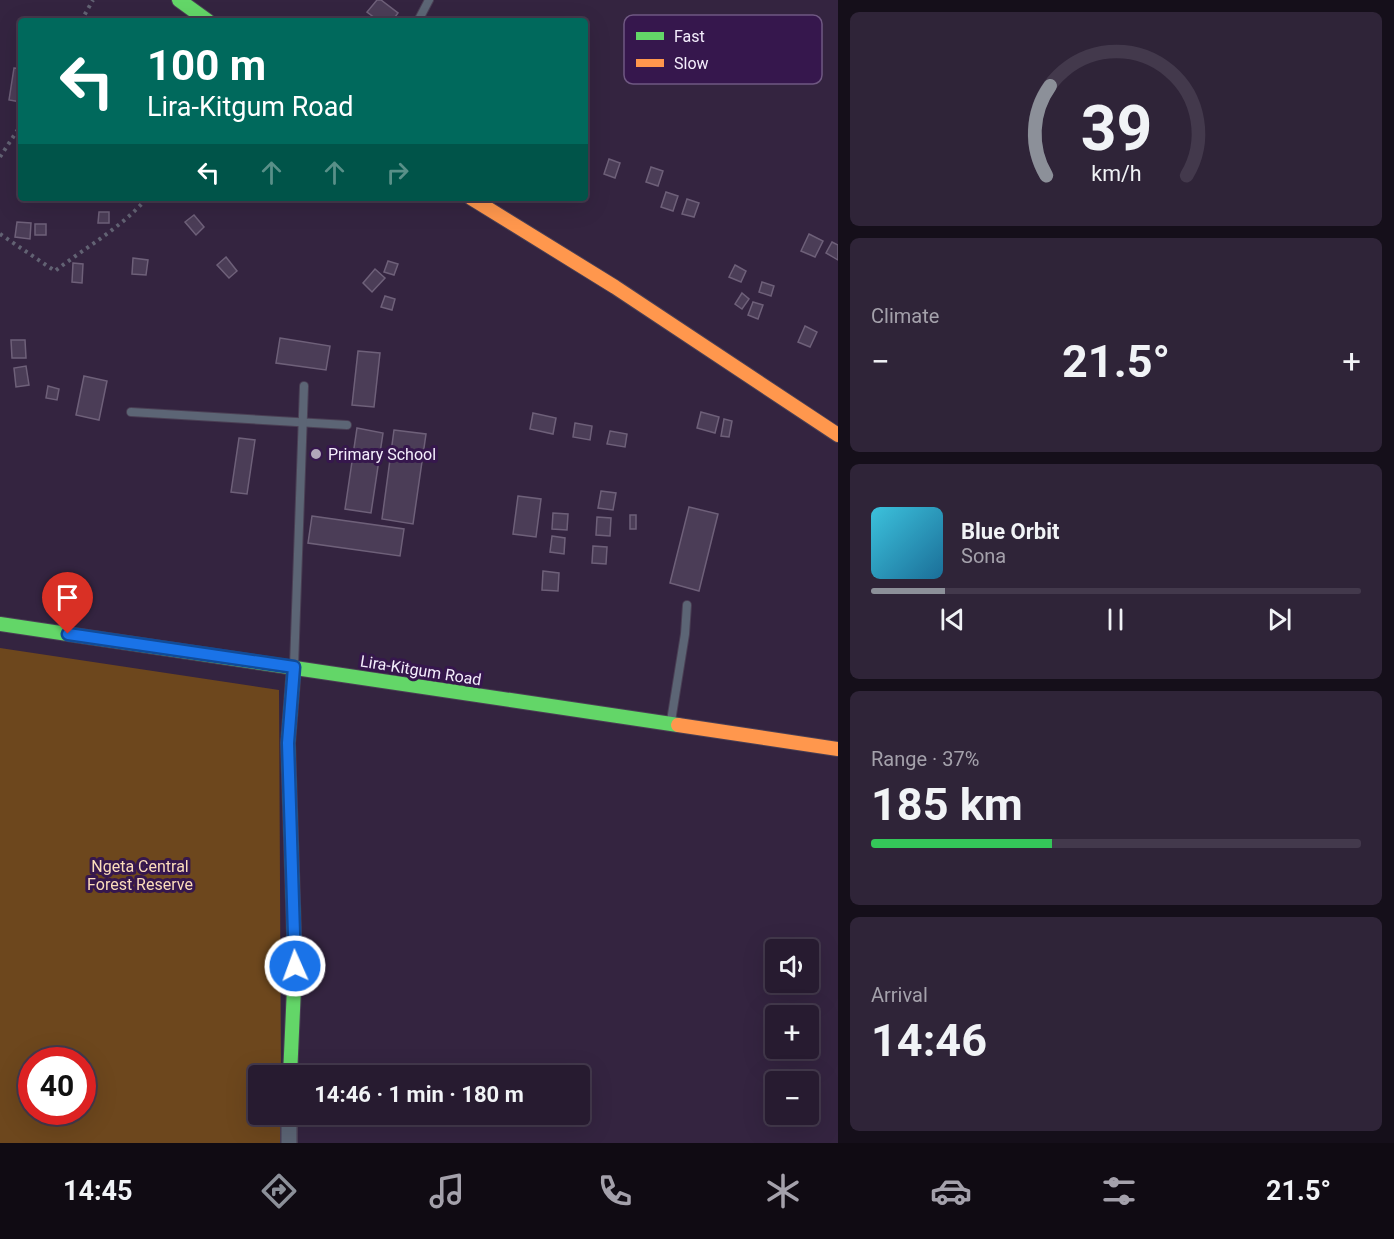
<!DOCTYPE html>
<meta charset="utf-8">
<style>
:root{--surface:#271b30;--page:#2f2438;--text:#f1f3f6;--muted:#a4a1ab;--line:#43394c;--accent:#8c9099}
body{margin:0;font-family:Roboto,sans-serif;background:var(--page);color:var(--text);height:100vh;display:flex;flex-direction:column;font-size:22px;white-space:nowrap}
*{box-sizing:border-box;margin:0}
p{font-size:20px;color:var(--muted)}
.icon{flex:none;width:33px;height:33px;fill:none;stroke:currentColor;stroke-width:2;stroke-linecap:round;stroke-linejoin:round}
.map{position:relative;flex:1;overflow:hidden}
.sheet{display:flex;flex-direction:column;gap:12px;padding:12px;background:#150f1a;width:556px}
.sheet>*{flex:none}
.guide{position:absolute;left:18px;top:18px;width:570px;height:183px;border-radius:6px;box-shadow:0 6px 24px #0002,0 0 0 2px var(--line);background:#00695c;color:#fff;overflow:hidden}
.controls{position:absolute;left:765px;top:939px;display:grid;gap:12px}
.controls a{display:grid;place-items:center;width:54px;height:54px;border-radius:6px;background:var(--surface);box-shadow:0 6px 24px #0002,0 0 0 2px var(--line);font-size:30px}
.speed{position:absolute;left:18px;top:1047px;display:flex;gap:12px;font-size:30px;font-weight:700;text-align:center}
.speed>*{display:grid;place-content:center;width:78px;height:78px;border-radius:50%;background:var(--surface);box-shadow:0 6px 24px #0002,0 0 0 2px var(--line);line-height:1}
.speed .limit{border:9px solid #d22;background:#fff;color:#111}
.pin{position:absolute;display:grid;place-items:center;width:51px;height:51px;color:#fff;margin:-62px -26px;border-radius:50% 50% 50% 0;rotate:-45deg;box-shadow:0 0 6px #0007}
.pin .icon{rotate:45deg}
.me{position:absolute;width:66px;margin:-33px;rotate:358deg;stroke-linejoin:round;filter:drop-shadow(0 0 4px #0008)}
.turn{display:flex;align-items:center;gap:21px;height:126px;padding:0 30px;font-size:27px}
.turn .icon{width:78px;height:78px;stroke-width:2.5}
.turn b{display:block;font-size:42px;line-height:51px}
.lanes{display:flex;align-items:center;height:57px;padding:0 30px;background:#0003;justify-content:center;gap:30px;direction:ltr}
.lanes .off{opacity:.35}
.big{font-size:45px;font-weight:700;line-height:1.1}
.sheet .tile{flex:1;display:flex;flex-direction:column;justify-content:center;gap:9px;min-width:0;padding:0 21px;border-radius:9px;background:var(--page)}
.sheet .dial{align-items:center;gap:0}
.dial svg{height:156px;overflow:visible;fill:none;stroke:var(--line);stroke-width:7;stroke-linecap:round;text-anchor:middle}
.dial text{fill:var(--text);stroke:none}
.song{display:flex;align-items:center;gap:18px}
.cover{width:72px;height:72px;border-radius:9px;background:linear-gradient(135deg,hsl(190 70% 55%),hsl(200 70% 35%))}
.played{height:6px;border-radius:3px;background:linear-gradient(90deg,var(--accent) 15%,var(--line) 15%)}
.keys{display:flex;justify-content:space-around;direction:ltr}
.heat{display:flex;justify-content:space-between;align-items:center;font-size:33px;direction:ltr}
.charge{height:9px;border-radius:4px;background:linear-gradient(90deg,#34c759 37%,var(--line) 0)}
.trip{position:absolute;left:248px;top:1065px;width:342px;height:60px;border-radius:6px;background:var(--surface);box-shadow:0 6px 24px #0002,0 0 0 2px var(--line);font-weight:700;line-height:60px;text-align:center}
.dock{display:flex;height:96px;justify-content:space-around;align-items:center;background:#100b13;color:var(--muted)}
.dock .icon{width:42px;height:42px}
.dock .current{color:var(--accent)}
.dock b{font-size:27px;color:var(--text)}
main{display:flex;flex:1;min-height:0}
.map>svg:first-child{display:block}
</style>
<main>
<div class="map">
<svg width="838" height="1143" viewBox="0 0 838 1143">
<rect width="100%" height="100%" fill="#342440"/>
<path fill="#6d471d" fill-rule="evenodd" d="M0 648 279 690 281 1075 258 1076V1114L281 1115 282 1143H0ZM32 1060H82V1112H32Z"/>
<g fill="#4b3d57" stroke="#6e6079" stroke-width="1.5">
<polygon points="377,0 381,0 398,13 392,21 379,21 367,12"/>
<polygon points="14,68 21,69 21,102 9,100"/>
<polygon points="609,159 620,163 615,178 604,174"/>
<polygon points="651,167 663,171 658,186 646,182"/>
<polygon points="666,192 678,196 673,211 661,207"/>
<polygon points="687,199 699,203 694,217 682,214"/>
<polygon points="99,212 109,212 109,223 98,223"/>
<polygon points="194,215 204,227 196,235 185,222"/>
<polygon points="17,222 31,223 30,239 15,237"/>
<rect x="35" y="224" width="11" height="11"/>
<polygon points="809,234 823,241 815,257 801,251"/>
<polygon points="832,242 838,245 838,260 826,253"/>
<polygon points="226,257 237,271 229,278 217,265"/>
<polygon points="133,258 148,260 146,275 132,274"/>
<polygon points="388,261 398,264 394,275 384,272"/>
<polygon points="73,263 83,264 82,283 72,282"/>
<polygon points="735,265 746,271 741,282 729,277"/>
<polygon points="375,269 385,278 372,292 363,283"/>
<polygon points="762,282 774,286 771,296 759,292"/>
<polygon points="742,293 749,299 742,309 735,304"/>
<polygon points="385,296 395,299 392,310 381,307"/>
<polygon points="753,302 763,305 758,319 748,315"/>
<polygon points="805,326 817,332 810,347 798,342"/>
<polygon points="280,338 330,346 326,370 276,363"/>
<polygon points="11,340 25,340 26,358 12,358"/>
<polygon points="358,351 380,353 374,407 352,405"/>
<polygon points="26,366 29,385 16,387 14,368"/>
<polygon points="84,376 107,381 99,420 76,415"/>
<polygon points="48,386 59,389 57,400 46,398"/>
<polygon points="701,412 719,417 715,433 697,428"/>
<polygon points="533,413 556,418 553,434 530,429"/>
<polygon points="724,419 732,421 729,437 721,436"/>
<polygon points="575,423 592,426 590,440 573,437"/>
<polygon points="357,428 383,433 371,513 345,509"/>
<polygon points="394,430 426,434 413,524 382,519"/>
<polygon points="610,431 627,434 625,447 607,444"/>
<polygon points="239,438 255,440 247,494 231,492"/>
<polygon points="601,491 616,493 613,510 598,508"/>
<polygon points="518,496 541,499 536,537 513,534"/>
<polygon points="689,507 718,514 699,591 670,583"/>
<polygon points="553,513 568,514 567,530 552,529"/>
<rect x="630" y="515" width="6" height="14"/>
<polygon points="312,516 404,529 400,556 308,543"/>
<polygon points="597,517 611,518 610,536 596,535"/>
<polygon points="552,536 565,538 564,554 550,552"/>
<polygon points="593,546 607,547 606,564 592,563"/>
<polygon points="543,571 559,573 558,591 542,590"/>
</g>
<g fill="none" stroke-linecap="round" stroke-linejoin="round">
<g stroke="#4a3f54" stroke-width="10">
<g id="lane">
<polyline points="418,21 429,0"/>
<polyline points="131,412 347,425"/>
<polyline points="294,666 304,386"/>
<polyline points="671,721 685,634 687,605"/>
</g>
</g>
<g stroke="#4a3f54" stroke-width="18">
<polyline id="street" points="289,1143 289,1114"/>
</g>
<g stroke="#4a3f54" stroke-width="16">
<g id="fast">
<polyline points="179,0 208,21"/>
<polyline points="0,624 678,725"/>
<polyline points="290,1076 295,966 288,743 294,667"/>
</g>
</g>
<g stroke="#4a3f54" stroke-width="16">
<g id="slow">
<polyline points="471,198 615,287 838,435"/>
<polyline points="678,725 838,749"/>
</g>
</g>
<g stroke="#626273" stroke-width="4" stroke-dasharray="3 4.5" stroke-linecap="butt">
<polyline points="81,21 93,0"/>
<polyline points="0,157 21,125"/>
<path d="M0 234 55 271C86 247 121 228 147 198"/>
</g>
<use href="#lane" stroke="#5c6575" stroke-width="8"/>
<use href="#street" stroke="#5c6575" stroke-width="15"/>
<use href="#fast" stroke="#63d668" stroke-width="14"/>
<use href="#slow" stroke="#ff974d" stroke-width="14"/>
</g>
<g fill="none" stroke-linecap="round" stroke-linejoin="round">
<g stroke="#114b97" stroke-width="15">
<polyline id="route" points="68,634 294,667 288,743 295,966"/>
</g>
<use href="#route" stroke="#1a73e8" stroke-width="10"/>
</g>
<circle fill="#b1a7ba" stroke="#36174d" stroke-width="2" cx="316" cy="454" r="6"/>
<g text-anchor="middle" stroke-width="6" stroke-linejoin="round" paint-order="stroke">
<g font-size="16" fill="#f4eefc" stroke="#36174d" text-anchor="start">
<text x="328" y="460">Primary School</text>
</g>
<g font-size="16" fill="#f4eefc" stroke="#36174d">
<text transform="translate(421 670) rotate(9)" y="6">Lira-Kitgum Road</text>
</g>
<g font-size="16" fill="#fbdcbb" stroke="#36174d">
<text x="140" y="872">Ngeta Central<tspan x="140" dy="18">Forest Reserve</tspan></text>
</g>
</g>
<rect x="624" y="15" width="198" height="69" rx="9" fill="#36174d" stroke="#6f5882" stroke-width="1.5"/>
<rect x="636" y="32" width="28" height="8" fill="#63d668"/>
<rect x="636" y="59" width="28" height="8" fill="#ff974d"/>
<g font-size="16" fill="#f4eefc">
<text x="674" y="42">Fast</text>
<text x="674" y="69">Slow</text>
</g>
</svg>
<div class="controls">
<a><svg class="icon" aria-label="sound" viewBox="0 0 24 24"><path d="M4 9h4l5-4v14l-5-4H4zM17 9q2 3 0 6"/></svg></a>
<a>+</a>
<a>−</a>
</div>
<div class="speed"><div class="limit">40</div></div>
<div class="pin" style="left:68px;top:634px;background:#d93025"><svg class="icon" aria-label="arrive" viewBox="0 0 24 24"><path d="M6 21V4h12l-3 4 3 4H6"/></svg></div>
<svg class="me" style="left:295px;top:966px" viewBox="-20 -20 40 40"><circle r="17" fill="#1a73e8" stroke="#fff" stroke-width="3"/><path d="M0-11L8 9 0 5-8 9z" fill="#fff"/></svg>
<div class="trip">14:46 · 1 min · 180 m</div>
<div class="guide">
<div class="turn"><svg class="icon" aria-label="left" viewBox="0 0 24 24"><path d="M17 20v-9H6M10 6l-5 5 5 5"/></svg><div><b>100 m</b>Lira-Kitgum Road</div></div>
<div class="lanes"><svg class="icon" aria-label="left" viewBox="0 0 24 24"><path d="M17 20v-9H6M10 6l-5 5 5 5"/></svg><svg class="icon off" aria-label="ahead" viewBox="0 0 24 24"><path d="M12 20V5M6 11l6-6 6 6"/></svg><svg class="icon off" aria-label="ahead" viewBox="0 0 24 24"><path d="M12 20V5M6 11l6-6 6 6"/></svg><svg class="icon off" aria-label="right" viewBox="0 0 24 24"><path d="M7 20v-9h11M14 6l5 5-5 5"/></svg></div>
</div>
</div>
<section class="sheet">
<div class="tile dial"><svg viewBox="0 0 100 80">
<path d="M14 69A42 42 0 1 1 86 69"/>
<path d="M14 69A42 42 0 0 1 16 23" stroke="#8c9099"/>
<text x="50" y="56" font-size="32" font-weight="700">39</text>
<text x="50" y="72" font-size="11">km/h</text>
</svg></div>
<div class="tile"><p>Climate</p>
<div class="heat"><a>−</a><b class="big">21.5°</b><a>+</a></div>
</div>
<div class="tile">
<div class="song"><i class="cover"></i><div><b>Blue Orbit</b><p>Sona</p></div></div>
<div class="played"></div>
<div class="keys"><svg class="icon" aria-label="previous" viewBox="0 0 24 24"><path d="M18 5L8 12l10 7zM5 5v14"/></svg><svg class="icon" aria-label="pause" viewBox="0 0 24 24"><path d="M8 5v14M16 5v14"/></svg><svg class="icon" aria-label="next" viewBox="0 0 24 24"><path d="M6 5l10 7-10 7zM19 5v14"/></svg></div>
</div>
<div class="tile"><p>Range · 37%</p><b class="big">185 km</b><div class="charge"></div></div>
<div class="tile"><p>Arrival</p><b class="big">14:46</b></div>
</section>
</main>
<nav class="dock">
<b>14:45</b>
<svg class="icon current" aria-label="directions" viewBox="0 0 24 24"><path d="M12 3l9 9-9 9-9-9zM9 14v-3h6M13 9l2 2-2 2"/></svg>
<svg class="icon" aria-label="music" viewBox="0 0 24 24"><path d="M9 18V5l10-2v13"/><circle cx="6" cy="18" r="3"/><circle cx="16" cy="16" r="3"/></svg>
<svg class="icon" aria-label="phone" viewBox="0 0 24 24"><path d="M5 4h4l2 5-3 2q2 4 5 5l2-3 5 2v4C11 20 4 13 5 4z"/></svg>
<svg class="icon" aria-label="climate" viewBox="0 0 24 24"><path d="M12 3v18M4 7l16 10M4 17L20 7"/></svg>
<svg class="icon" aria-label="car" viewBox="0 0 24 24"><path d="M5 17H2v-5l4-1 3-4h7l3 4 3 1v5h-3M9 17h6M6 11h13"/><circle cx="7" cy="17" r="2"/><circle cx="17" cy="17" r="2"/></svg>
<svg class="icon" aria-label="filters" viewBox="0 0 24 24"><path d="M4 7h16M4 17h16"/><circle cx="9" cy="7" r="2"/><circle cx="15" cy="17" r="2"/></svg>
<b>21.5°</b>
</nav>
